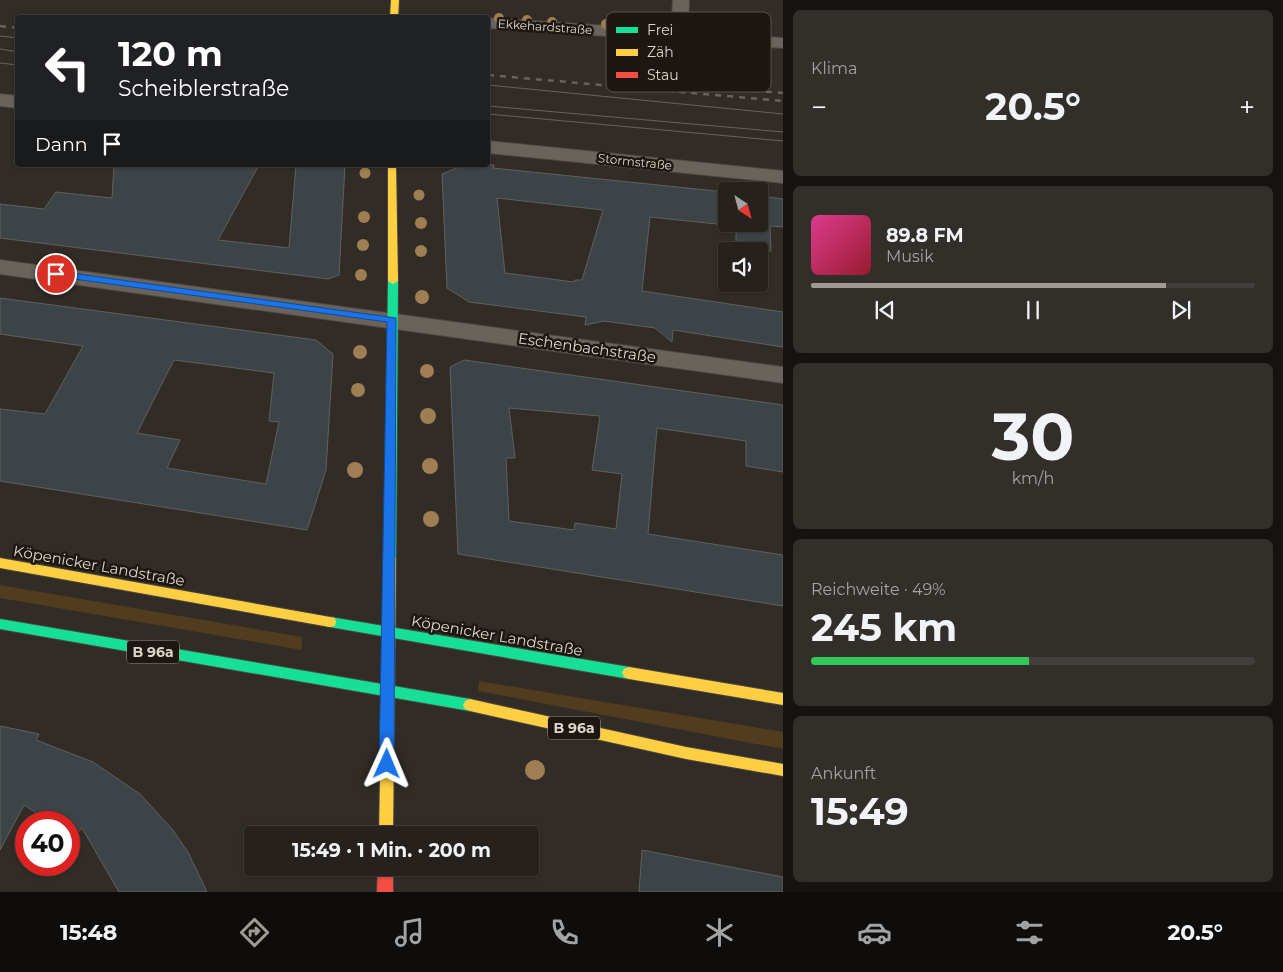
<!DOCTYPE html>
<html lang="de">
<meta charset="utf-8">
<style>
:root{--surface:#26211c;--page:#322e29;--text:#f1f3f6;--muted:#a4a3a3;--line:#423e3b;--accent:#a09a92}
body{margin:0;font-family:Montserrat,sans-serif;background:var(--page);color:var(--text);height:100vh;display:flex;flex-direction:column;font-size:19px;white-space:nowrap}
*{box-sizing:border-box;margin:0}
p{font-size:16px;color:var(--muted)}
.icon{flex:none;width:28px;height:28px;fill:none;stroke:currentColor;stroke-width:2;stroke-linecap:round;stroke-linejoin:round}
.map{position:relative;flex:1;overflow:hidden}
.side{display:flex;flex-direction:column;gap:10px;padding:10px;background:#15120f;width:500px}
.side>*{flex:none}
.top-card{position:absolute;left:15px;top:15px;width:475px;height:152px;border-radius:5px;box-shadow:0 1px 4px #0004,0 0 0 1px var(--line);background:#202124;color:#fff;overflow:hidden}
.needle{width:32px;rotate:144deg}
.controls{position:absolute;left:718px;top:182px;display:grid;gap:10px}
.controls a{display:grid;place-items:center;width:50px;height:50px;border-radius:5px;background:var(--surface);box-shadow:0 1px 4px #0004,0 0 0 1px var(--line);font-size:25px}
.speed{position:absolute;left:15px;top:811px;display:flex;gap:10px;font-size:25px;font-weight:700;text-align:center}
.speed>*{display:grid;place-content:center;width:65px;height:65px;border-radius:50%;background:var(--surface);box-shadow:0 1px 4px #0004,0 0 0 1px var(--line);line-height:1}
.speed .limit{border:8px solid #d22;background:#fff;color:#111}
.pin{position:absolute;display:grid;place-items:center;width:42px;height:42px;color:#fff;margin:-21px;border:2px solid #fff;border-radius:50%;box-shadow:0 1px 5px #0007}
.me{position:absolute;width:55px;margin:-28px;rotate:1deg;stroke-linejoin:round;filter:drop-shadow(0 0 4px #0008)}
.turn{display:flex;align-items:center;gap:18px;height:105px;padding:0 20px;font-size:22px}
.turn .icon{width:65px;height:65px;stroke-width:2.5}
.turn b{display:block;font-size:35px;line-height:42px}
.then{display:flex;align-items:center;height:48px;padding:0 20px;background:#0003;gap:10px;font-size:19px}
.big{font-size:38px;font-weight:700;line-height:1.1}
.side .tile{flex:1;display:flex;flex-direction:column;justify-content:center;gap:8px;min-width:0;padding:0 18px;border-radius:8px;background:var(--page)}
.side .dial{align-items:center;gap:0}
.dial b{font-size:65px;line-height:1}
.song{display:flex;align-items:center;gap:15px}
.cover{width:60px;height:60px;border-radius:8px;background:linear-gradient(135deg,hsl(330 70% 55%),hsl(350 70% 35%))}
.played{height:5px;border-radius:2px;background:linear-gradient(90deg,var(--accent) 80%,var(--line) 80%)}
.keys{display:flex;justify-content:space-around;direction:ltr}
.heat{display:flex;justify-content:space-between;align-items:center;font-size:28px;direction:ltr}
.charge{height:8px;border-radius:4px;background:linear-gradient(90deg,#34c759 49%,var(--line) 0)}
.trip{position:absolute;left:244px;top:826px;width:295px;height:50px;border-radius:5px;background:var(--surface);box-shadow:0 1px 4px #0004,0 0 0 1px var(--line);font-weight:700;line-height:50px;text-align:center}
.menu{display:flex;height:80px;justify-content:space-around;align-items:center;background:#0f0d0b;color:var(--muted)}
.menu .icon{width:35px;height:35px}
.menu .selected{color:var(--accent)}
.menu b{font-size:22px;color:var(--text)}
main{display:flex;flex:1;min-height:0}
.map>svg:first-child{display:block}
</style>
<main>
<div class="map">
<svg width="783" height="892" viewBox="0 0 783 892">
<rect width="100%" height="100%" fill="#322c26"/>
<g fill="#513c20">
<polygon points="0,585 302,637 302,650 0,598"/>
<polygon points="479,681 783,732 783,749 478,691"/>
</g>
<g fill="#3d4447" stroke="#606060" fill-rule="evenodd">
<polygon points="114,165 259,165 218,240 289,248 296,165 345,165 339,275 328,279 0,238 0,204 44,209 56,192 112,198"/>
<path d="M464 165H494L493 168 726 192V224H759V196L783 199V227L770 226 771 251H736V226L650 217 642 291 783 312V347L673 330 672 342 655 328 604 321 585 325 586 317 469 302 447 288 442 174ZM497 198 603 210 582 280H575L574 282 505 273Z"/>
<path d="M0 298 316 340 333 354 326 470 307 530 0 481V409L45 414 83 346 0 334ZM174 360 274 373 269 421 279 422 266 484 167 468 180 440 137 433Z"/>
<path d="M464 360 783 405V472L746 466V441L657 428 648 534 783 555V606L458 554 450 367ZM509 408 600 416 592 470 622 474 616 529 575 523 574 530 509 521 506 458H515Z"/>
<polygon points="0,726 39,734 36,740 93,762 140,794 172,829 188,852 207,892 119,892 82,828 69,842 69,822 51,822 24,805 0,850"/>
<polygon points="642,850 783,877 783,892 639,892"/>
</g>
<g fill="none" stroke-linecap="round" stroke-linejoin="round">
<g stroke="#4c4741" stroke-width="2">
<g id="street">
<polygon points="673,0 689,0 688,31 783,38 783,48 488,28 488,18 671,30"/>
<polygon points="0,94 18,96 18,108 0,106"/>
<polygon points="488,141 783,171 783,183 488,153"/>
<polygon points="0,260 783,367 783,383 0,274"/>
</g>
</g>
<g stroke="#4c4741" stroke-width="2">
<g id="fast">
<polygon points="393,278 398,281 396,559 394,562 386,562 384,559 388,281"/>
<polygon points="330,617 629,667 634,669 636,673 634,677 629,679 330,627 325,626 324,622 325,618"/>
<polygon points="0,619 470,699 475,701 477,705 475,709 470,711 0,629"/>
</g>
</g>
<g stroke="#4c4741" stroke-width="2">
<g id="slow">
<polygon points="391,0 399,0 398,18 390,18"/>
<polygon points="388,165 396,165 398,281 393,284 388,281"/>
<polygon points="390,554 394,556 396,559 393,835 379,835 384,559 386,556"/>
<polygon points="0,558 330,617 335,618 336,622 335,626 330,627 0,568"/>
<polygon points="629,667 783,693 783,705 629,679 624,677 622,673 624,669"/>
<polygon points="470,699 686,747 783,764 783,776 686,759 470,711 465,709 463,705 465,701"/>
</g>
</g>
<g stroke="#4c4741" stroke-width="2">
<polygon id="jam" points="378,868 393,868 393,892 377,892"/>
</g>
<use href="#street" fill="#69635c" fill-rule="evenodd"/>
<use href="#fast" fill="#16e098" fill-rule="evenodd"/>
<use href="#slow" fill="#ffcf43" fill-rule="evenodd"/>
<use href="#jam" fill="#f24e42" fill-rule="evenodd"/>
<g stroke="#69635d" stroke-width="1">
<polyline points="0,36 18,38"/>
<polyline points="0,49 18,52"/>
<polyline points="0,63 18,65"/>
<polyline points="488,85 783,114"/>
<polyline points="488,106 783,132"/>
<polyline points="488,114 783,141"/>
</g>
<g stroke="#69635d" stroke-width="2.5" stroke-dasharray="6 6" stroke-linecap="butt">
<polyline points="0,26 18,28"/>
<polyline points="488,75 783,101"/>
<polyline points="706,87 783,93"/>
</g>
</g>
<g fill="#9f7e54">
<circle cx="499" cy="18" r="5"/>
<circle cx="527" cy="20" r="5"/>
<circle cx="552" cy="22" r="5"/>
<circle cx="606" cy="24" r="5"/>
<circle cx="365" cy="173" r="5.5"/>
<circle cx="419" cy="195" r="5.5"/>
<circle cx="364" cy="217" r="6"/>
<circle cx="421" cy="223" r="6"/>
<circle cx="363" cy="245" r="6"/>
<circle cx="421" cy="251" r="6"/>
<circle cx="361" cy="275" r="6"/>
<circle cx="422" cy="297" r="7"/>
<circle cx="360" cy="352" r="7"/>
<circle cx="427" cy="371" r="7"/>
<circle cx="358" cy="390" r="7"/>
<circle cx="428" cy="416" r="8"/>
<circle cx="430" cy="466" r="8"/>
<circle cx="355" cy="470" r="8"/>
<circle cx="431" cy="519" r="8"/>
<circle cx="535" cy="770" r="10"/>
</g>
<polygon fill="#1a73e8" stroke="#114b97" points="56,271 396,318 394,764 392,768 387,770 382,768 379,764 387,322 52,276 51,274"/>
<g text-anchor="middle" stroke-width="5" stroke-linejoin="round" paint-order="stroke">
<g font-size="12" fill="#dcd5cc" stroke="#1c1710">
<text transform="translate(545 27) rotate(4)" y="4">Ekkehardstraße</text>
<text transform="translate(635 162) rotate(6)" y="4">Stormstraße</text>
</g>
<g fill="#1c1710" stroke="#a29c94" stroke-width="1">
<rect x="127" y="640.5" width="52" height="23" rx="4"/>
<rect x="548" y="716.5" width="52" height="23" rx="4"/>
</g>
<g font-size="14" font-weight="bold" fill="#dcd5cc">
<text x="153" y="657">B 96a</text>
<text x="574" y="733">B 96a</text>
</g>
<g font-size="15" fill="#dcd5cc" stroke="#1c1710">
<text transform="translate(587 348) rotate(8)" y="5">Eschenbachstraße</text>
<text transform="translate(99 566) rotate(10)" y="5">Köpenicker Landstraße</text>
<text transform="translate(497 636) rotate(10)" y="5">Köpenicker Landstraße</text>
</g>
</g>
<rect x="606" y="12" width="165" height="80" rx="8" fill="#1c1710" stroke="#565048" stroke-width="1"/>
<rect x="616" y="27" width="22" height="6" fill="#16e098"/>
<rect x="616" y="49" width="22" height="7" fill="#ffcf43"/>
<rect x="616" y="72" width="22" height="6" fill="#f24e42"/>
<g font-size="14" fill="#dcd5cc">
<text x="647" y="35">Frei</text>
<text x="647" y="57">Zäh</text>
<text x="647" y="80">Stau</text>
</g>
</svg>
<div class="controls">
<a><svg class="needle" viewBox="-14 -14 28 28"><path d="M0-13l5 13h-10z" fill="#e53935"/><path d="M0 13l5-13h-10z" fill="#a4a3a3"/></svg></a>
<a><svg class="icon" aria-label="sound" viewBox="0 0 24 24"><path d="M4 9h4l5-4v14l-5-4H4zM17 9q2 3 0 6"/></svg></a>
</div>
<div class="speed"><div class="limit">40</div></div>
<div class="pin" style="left:56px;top:274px;background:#d93025"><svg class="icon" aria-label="arrive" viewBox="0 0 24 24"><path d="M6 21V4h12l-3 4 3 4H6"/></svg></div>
<svg class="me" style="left:387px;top:764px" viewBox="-20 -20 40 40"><path d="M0-17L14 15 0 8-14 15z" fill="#1a73e8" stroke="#fff" stroke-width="4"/></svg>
<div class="trip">15:49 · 1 Min. · 200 m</div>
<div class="top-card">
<div class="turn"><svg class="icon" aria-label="left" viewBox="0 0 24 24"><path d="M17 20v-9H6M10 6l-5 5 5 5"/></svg><div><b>120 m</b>Scheiblerstraße</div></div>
<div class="then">Dann<svg class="icon" aria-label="arrive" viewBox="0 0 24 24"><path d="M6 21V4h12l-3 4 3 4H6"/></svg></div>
</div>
</div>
<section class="side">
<div class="tile"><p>Klima</p>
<div class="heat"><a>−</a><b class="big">20.5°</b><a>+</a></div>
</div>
<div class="tile">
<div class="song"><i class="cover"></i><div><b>89.8 FM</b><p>Musik</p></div></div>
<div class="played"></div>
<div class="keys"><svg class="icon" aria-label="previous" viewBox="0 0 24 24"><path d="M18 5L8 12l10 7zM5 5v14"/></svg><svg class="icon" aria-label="pause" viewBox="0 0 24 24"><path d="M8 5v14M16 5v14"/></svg><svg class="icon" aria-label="next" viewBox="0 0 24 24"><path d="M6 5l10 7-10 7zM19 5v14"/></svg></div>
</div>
<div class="tile dial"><b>30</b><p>km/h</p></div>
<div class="tile"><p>Reichweite · 49%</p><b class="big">245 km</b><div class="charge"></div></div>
<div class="tile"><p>Ankunft</p><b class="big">15:49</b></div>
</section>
</main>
<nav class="menu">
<b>15:48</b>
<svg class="icon selected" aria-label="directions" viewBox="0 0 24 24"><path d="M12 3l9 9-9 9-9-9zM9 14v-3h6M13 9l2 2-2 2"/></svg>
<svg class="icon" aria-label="music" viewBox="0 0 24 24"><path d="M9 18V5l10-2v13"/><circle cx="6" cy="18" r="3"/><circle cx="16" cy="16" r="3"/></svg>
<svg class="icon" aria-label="phone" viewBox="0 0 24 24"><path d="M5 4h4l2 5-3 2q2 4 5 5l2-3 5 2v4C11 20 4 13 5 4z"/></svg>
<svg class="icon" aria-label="climate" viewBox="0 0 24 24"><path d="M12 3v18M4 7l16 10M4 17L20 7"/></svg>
<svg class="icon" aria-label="car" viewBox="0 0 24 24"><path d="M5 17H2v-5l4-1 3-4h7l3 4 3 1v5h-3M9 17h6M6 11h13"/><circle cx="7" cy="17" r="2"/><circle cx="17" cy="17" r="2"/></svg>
<svg class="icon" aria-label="filters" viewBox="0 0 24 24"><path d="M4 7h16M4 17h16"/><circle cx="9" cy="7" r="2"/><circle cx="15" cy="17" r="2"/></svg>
<b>20.5°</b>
</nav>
